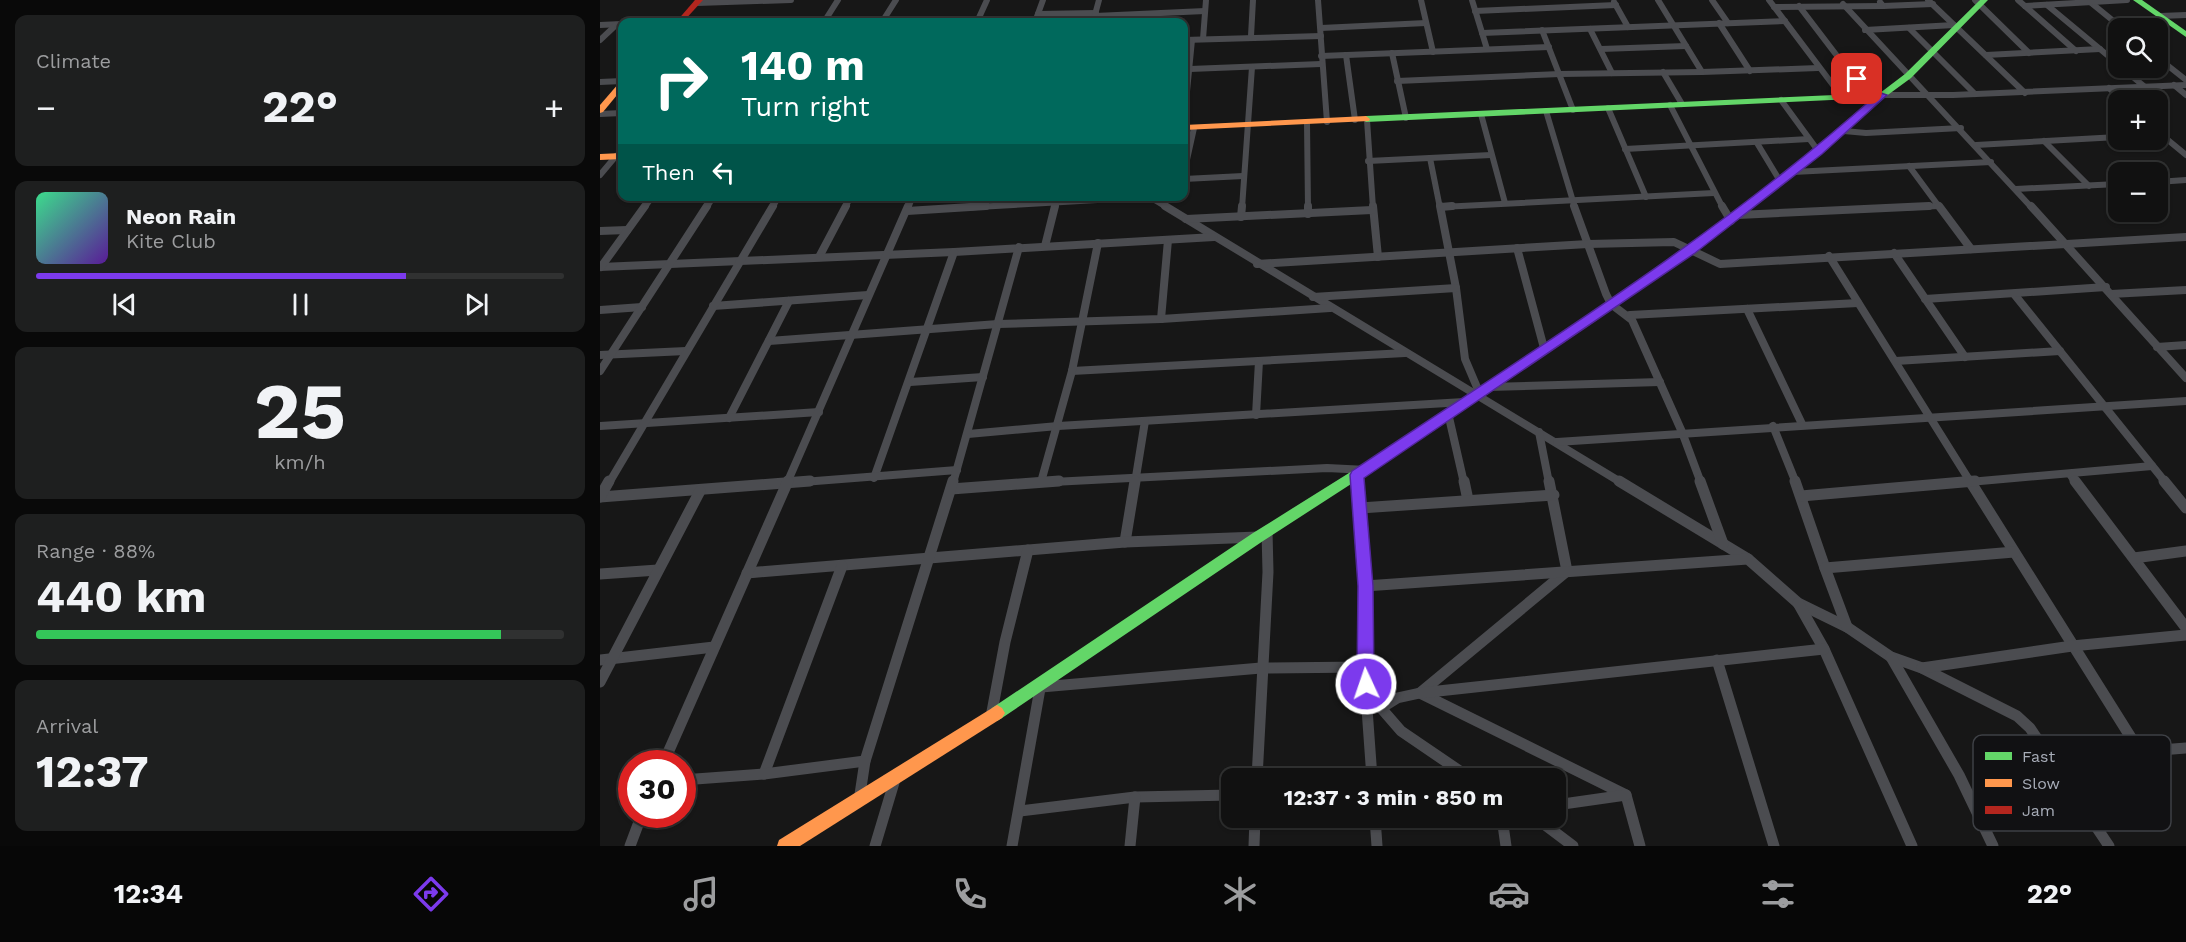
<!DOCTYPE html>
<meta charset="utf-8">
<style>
:root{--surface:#111;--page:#1e1f1f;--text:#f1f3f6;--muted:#9c9d9f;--line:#303131;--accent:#7c3aed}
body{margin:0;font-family:"Work Sans",sans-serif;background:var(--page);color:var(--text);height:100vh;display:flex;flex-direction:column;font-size:22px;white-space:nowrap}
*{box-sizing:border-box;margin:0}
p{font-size:20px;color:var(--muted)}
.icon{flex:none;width:33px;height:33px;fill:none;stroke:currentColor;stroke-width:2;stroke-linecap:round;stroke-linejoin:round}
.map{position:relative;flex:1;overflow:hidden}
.details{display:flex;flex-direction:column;gap:15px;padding:15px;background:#090909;width:600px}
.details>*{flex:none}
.guide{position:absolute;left:18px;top:18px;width:570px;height:183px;border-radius:12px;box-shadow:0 2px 4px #0004,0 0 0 2px var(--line);background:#00695c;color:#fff;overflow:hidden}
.controls{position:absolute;left:1508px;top:18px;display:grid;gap:12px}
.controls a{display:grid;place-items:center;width:60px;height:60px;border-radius:12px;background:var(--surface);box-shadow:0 2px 4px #0004,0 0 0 2px var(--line);font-size:30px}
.speed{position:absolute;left:18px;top:750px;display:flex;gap:12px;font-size:30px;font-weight:700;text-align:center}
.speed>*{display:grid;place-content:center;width:78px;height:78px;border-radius:50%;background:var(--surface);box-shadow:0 2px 4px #0004,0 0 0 2px var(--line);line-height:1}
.speed .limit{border:9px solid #d22;background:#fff;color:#111}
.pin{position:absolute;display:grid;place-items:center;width:51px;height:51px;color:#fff;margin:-26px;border-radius:12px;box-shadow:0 3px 9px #0006}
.me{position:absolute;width:66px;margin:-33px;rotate:357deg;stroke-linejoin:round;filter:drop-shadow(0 0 4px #0008)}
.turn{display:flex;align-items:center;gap:21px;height:126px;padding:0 24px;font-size:27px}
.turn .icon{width:78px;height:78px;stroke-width:2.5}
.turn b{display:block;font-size:42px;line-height:51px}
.then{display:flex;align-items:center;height:57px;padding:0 24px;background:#0003;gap:12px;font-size:22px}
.big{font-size:45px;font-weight:700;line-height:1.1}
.details .card{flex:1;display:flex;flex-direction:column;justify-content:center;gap:9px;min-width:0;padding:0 21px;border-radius:12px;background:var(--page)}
.details .dial{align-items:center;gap:0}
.dial b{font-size:78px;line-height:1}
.song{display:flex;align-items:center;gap:18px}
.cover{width:72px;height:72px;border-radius:9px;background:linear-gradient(135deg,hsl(150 70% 55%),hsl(270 70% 35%))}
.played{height:6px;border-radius:3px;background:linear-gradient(90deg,var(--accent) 70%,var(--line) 70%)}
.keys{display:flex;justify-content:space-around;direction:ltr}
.heat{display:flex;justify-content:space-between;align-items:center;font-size:33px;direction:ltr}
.charge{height:9px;border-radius:4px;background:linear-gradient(90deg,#34c759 88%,var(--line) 0)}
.trip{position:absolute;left:621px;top:768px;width:345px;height:60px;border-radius:12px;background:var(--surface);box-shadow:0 2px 4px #0004,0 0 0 2px var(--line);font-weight:700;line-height:60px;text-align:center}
.menu{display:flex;height:96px;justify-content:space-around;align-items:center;background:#070707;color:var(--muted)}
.menu .icon{width:42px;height:42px}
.menu .active{color:var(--accent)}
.menu b{font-size:27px;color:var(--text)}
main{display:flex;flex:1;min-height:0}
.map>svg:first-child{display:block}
</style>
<main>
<section class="details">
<div class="card"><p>Climate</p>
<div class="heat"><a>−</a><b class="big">22°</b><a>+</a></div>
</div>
<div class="card">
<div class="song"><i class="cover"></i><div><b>Neon Rain</b><p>Kite Club</p></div></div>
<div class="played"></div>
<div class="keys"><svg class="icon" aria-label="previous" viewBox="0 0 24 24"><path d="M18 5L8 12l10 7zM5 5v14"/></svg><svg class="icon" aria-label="pause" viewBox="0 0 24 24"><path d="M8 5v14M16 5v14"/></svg><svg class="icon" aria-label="next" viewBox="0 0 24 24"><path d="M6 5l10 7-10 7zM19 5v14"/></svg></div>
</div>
<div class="card dial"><b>25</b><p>km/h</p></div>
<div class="card"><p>Range · 88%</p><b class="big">440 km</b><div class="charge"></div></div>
<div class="card"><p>Arrival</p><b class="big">12:37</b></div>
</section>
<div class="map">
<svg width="1586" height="846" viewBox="0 0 1586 846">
<rect width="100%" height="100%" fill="#171717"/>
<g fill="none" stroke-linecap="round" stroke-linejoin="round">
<g stroke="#4b4c50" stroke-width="6">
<polyline points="718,0 727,122"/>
<polyline points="821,0 833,52"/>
<polyline points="872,0 887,49"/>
<polyline points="1058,0 1102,72 1218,68"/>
<polyline points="1112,0 1128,23"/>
<polyline points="1169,0 1242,97"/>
<polyline points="1328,0 1425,93"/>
<polyline points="1375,0 1429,53"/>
<polyline points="1418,0 1476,51"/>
<polyline points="1014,2 1028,27"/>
<polyline points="1280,2 1283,6 1333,4"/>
<polyline points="1490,2 1522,28"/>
<polyline points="97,3 191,0"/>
<polyline points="1243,4 1432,208"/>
<polyline points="1447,5 1518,64"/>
<polyline points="1199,6 1244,65 1276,95"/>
<polyline points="1425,6 1527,0"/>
<polyline points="1174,7 1283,6"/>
<polyline points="875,11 1016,5"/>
<polyline points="438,14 496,13"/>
<polyline points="495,16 605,11"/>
<polyline points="1560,16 1586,15"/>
<polyline points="224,22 238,0"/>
<polyline points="282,22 296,0"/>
<polyline points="302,22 379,19"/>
<polyline points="377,22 387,0"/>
<polyline points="435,22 443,0"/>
<polyline points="493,22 499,0"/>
<polyline points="1119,23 1150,71"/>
<polyline points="0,25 22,24"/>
<polyline points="721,28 826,23"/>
<polyline points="1309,28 1375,94"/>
<polyline points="990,29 1012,73"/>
<polyline points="942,30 973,110"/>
<polyline points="1265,30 1354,25"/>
<polyline points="882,33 1185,21"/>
<polyline points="651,36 653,0"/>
<polyline points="603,39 606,0"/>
<polyline points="0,40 16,25"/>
<polyline points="584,40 721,36"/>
<polyline points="1001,49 1086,46"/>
<polyline points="792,53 806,118"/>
<polyline points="746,55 755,120"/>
<polyline points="1386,55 1500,49"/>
<polyline points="721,56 949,47"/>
<polyline points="1557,57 1586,80"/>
<polyline points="1522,68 1545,87"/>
<polyline points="590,69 721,64"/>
<polyline points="1063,72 1082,104"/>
<polyline points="797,81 960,74 1102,72"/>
<polyline points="0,82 22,81"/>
<polyline points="1574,85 1586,95"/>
<polyline points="1509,88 1522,100"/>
<polyline points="1282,95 1353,95 1586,85"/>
<polyline points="1181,100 1219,152"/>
<polyline points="1070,105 1123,208"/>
<polyline points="1008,108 1046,197"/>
<polyline points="946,111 975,208"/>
<polyline points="0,114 22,113"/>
<polyline points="881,114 905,203"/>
<polyline points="767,120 773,208"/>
<polyline points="584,122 592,40"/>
<polyline points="707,123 708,208"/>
<polyline points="1244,131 1266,133 1361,128"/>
<polyline points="1557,131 1586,155"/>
<polyline points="1444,141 1489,186"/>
<polyline points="1157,143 1180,181"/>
<polyline points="1376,145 1518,137"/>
<polyline points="1025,149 1209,139"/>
<polyline points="830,158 840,208"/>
<polyline points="768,161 891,155"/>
<polyline points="1309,166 1340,208"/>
<polyline points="1193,172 1391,162"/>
<polyline points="584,173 594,128"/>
<polyline points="0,175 16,156"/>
<polyline points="584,179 643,176"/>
<polyline points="1557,182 1586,180"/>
<polyline points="1416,189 1518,184"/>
<polyline points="548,196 568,208"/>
<polyline points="841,207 1114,193"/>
<polyline points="44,208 53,196"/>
<polyline points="106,208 114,196"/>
<polyline points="172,208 179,196"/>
<polyline points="245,208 251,196"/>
<polyline points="308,208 313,196"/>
<polyline points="360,208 549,197"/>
<polyline points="455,208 456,203"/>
<polyline points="642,208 652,67"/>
<polyline points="1296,208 1339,206"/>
</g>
<g stroke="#4b4c50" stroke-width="8">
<polyline points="565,206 1022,483"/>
<polyline points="708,206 708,214"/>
<polyline points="773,206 778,257"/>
<polyline points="840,206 856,288 865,359 879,392"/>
<polyline points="974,206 1006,294 1011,304 1032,320 1082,432 1101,483"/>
<polyline points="1122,206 1131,221"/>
<polyline points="1339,206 1371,249"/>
<polyline points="1431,206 1586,378"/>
<polyline points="841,207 852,206"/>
<polyline points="307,211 386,206"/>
<polyline points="1138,215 1329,206"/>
<polyline points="641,217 642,206"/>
<polyline points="586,219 772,210"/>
<polyline points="0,231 27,230"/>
<polyline points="445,246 455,206"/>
<polyline points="917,248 944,348"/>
<polyline points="1294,253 1365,357"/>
<polyline points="1229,256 1371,483"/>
<polyline points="219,257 246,206"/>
<polyline points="657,264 988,244 1074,242 1120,264 1586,237"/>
<polyline points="0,267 354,252 614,237"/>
<polyline points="1,267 45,206"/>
<polyline points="1414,294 1566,483"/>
<polyline points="1511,294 1586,290"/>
<polyline points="713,297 856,288"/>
<polyline points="1325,299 1506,287"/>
<polyline points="113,306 268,295"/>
<polyline points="1147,309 1202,424"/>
<polyline points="0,310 42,307"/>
<polyline points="1030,315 1258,303"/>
<polyline points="561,319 568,240"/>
<polyline points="169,341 398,324 561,319 730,308"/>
<polyline points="1557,347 1586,345"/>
<polyline points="0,355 86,351"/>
<polyline points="1296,361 1460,351"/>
<polyline points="0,371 107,206"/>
<polyline points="472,371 805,353"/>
<polyline points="310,382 383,377"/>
<polyline points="888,387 1060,382"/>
<polyline points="848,413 864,483"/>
<polyline points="656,415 659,361"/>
<polyline points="129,418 189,301"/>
<polyline points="0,426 219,412"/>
<polyline points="1173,426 1196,483"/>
<polyline points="939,432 949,483"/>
<polyline points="368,434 458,426 864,402"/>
<polyline points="957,442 1586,401"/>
<polyline points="1470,474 1476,483"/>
<polyline points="757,475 758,483"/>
<polyline points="274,478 354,252"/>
<polyline points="441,482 472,371 498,243"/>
<polyline points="9,483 173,206"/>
<polyline points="187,483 308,206"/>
<polyline points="190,483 357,470"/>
<polyline points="353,483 419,247"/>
<polyline points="433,483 727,468 767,470"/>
<polyline points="535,483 545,421"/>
<polyline points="1358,483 1552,466"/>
</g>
<g stroke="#4b4c50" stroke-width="11">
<polyline points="757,481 765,586 764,667 772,778"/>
<polyline points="864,481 868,500"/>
<polyline points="949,481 967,571 820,693 1026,795 1040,846"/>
<polyline points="1019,481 1148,559"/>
<polyline points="1100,481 1123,544"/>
<polyline points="1195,481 1225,568"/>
<polyline points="1370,481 1535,744 1548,751 1586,748"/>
<polyline points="1475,481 1586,628"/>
<polyline points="1564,481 1586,508"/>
<polyline points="351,489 459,481"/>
<polyline points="1201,496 1375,481"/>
<polyline points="0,497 210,481"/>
<polyline points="0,497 9,481"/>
<polyline points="760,508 954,495"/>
<polyline points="525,542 535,481"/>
<polyline points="1534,558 1586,551"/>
<polyline points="147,573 525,542 658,537"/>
<polyline points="0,574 58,570"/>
<polyline points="765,586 1148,559 1198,603 1247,627 1291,657 1322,668 1417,716 1430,728 1509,846"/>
<polyline points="1198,603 1224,649 1312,846"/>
<polyline points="1247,627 1225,568 1414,552"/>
<polyline points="1291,657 1359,775 1393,846"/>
<polyline points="0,660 114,647"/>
<polyline points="1117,660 1174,846"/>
<polyline points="1322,668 1472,646 1586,635"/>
<polyline points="0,682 100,491"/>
<polyline points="441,687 661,668 764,667"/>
<polyline points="767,701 781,708 797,698 820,693 1224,649"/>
<polyline points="781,708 801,731 870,778"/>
<polyline points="391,717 405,642 428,550"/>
<polyline points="63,764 188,481"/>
<polyline points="164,774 242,566"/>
<polyline points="657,778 668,572 667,531"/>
<polyline points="82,780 164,774 265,761"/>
<polyline points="259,801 265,761 353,481"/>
<polyline points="956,805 1026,795"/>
<polyline points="420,811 535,797 632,795"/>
<polyline points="775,818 777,846"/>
<polyline points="902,818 906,846"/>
<polyline points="936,818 973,846"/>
<polyline points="30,846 42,814"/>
<polyline points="275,846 296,776"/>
<polyline points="412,846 441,683"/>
<polyline points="530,846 535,797"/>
<polyline points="654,846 655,818"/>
</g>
<g fill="#63d668" fill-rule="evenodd">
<polygon points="1380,0 1388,0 1311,78 1285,97 1222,154 1095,253 993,321 989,320 988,317 989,314 1087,249 1216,150 1274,98 766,122 762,119 766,116 1280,93 1305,74"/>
<polygon points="1533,0 1542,0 1586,31 1586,37"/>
<polygon points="829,423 833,425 835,428 833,431 663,541 402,718 397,721 392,718 389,713 392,708 653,533"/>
</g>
<g fill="#ff974d" fill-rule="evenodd">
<polygon points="19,83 22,83 22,89 3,112 0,113 0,105"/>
<polygon points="766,116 770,119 769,121 584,130 584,125"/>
<polygon points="22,153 22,159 0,160 0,154"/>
<polygon points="397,705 402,708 405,713 402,718 200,846 177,846 179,840"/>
</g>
<g fill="#b3261e" fill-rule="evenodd">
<polygon points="95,0 103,0 83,22 76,22"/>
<polygon points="993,313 997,314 998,317 997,320 833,431 825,431 823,428 825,425"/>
</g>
</g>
<path fill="#7c3aed" stroke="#51269a" stroke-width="1.5" d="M1253 77H1260L1278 92 1287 95 1222 154 1095 253 764 478 773 586 774 684 772 689 766 692 760 689 757 684 758 586 750 475 752 471C930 352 1113 240 1274 97L1253 81Z"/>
<rect x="1373" y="735" width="198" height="96" rx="9" fill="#111113" stroke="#3e4045" stroke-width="1.5"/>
<rect x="1385" y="752" width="27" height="8" fill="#63d668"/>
<rect x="1385" y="779" width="27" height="8" fill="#ff974d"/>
<rect x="1385" y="806" width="27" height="8" fill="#b3261e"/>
<g font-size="16" fill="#a8adb8">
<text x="1422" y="762">Fast</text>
<text x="1422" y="789">Slow</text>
<text x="1422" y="816">Jam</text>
</g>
</svg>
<div class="controls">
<a><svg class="icon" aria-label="search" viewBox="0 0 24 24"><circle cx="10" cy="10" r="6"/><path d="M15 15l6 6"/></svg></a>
<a>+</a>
<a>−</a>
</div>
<div class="speed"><div class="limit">30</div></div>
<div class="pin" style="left:1257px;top:79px;background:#d93025"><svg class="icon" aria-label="arrive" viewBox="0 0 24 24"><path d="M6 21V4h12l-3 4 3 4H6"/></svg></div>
<svg class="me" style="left:766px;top:684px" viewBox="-20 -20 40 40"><circle r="17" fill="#7c3aed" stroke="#fff" stroke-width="3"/><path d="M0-11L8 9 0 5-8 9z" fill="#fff"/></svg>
<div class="trip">12:37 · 3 min · 850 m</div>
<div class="guide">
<div class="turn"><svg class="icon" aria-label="right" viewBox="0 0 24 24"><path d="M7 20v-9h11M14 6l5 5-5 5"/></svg><div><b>140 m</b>Turn right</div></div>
<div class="then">Then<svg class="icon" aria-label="left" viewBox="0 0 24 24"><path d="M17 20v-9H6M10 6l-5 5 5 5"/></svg></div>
</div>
</div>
</main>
<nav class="menu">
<b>12:34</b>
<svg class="icon active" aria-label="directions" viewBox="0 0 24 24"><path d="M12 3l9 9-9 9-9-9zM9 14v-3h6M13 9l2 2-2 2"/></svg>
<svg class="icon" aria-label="music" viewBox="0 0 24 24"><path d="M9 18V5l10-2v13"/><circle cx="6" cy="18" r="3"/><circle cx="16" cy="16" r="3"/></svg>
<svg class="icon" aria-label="phone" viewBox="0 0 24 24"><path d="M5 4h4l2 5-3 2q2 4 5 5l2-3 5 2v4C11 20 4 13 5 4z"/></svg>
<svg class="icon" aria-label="climate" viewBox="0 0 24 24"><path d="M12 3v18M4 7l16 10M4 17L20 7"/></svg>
<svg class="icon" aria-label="car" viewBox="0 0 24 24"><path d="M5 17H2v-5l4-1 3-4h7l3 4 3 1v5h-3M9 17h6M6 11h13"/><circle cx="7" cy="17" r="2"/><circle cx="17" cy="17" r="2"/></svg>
<svg class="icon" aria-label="filters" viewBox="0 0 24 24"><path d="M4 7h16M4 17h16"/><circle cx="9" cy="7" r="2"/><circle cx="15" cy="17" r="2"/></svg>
<b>22°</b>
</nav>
